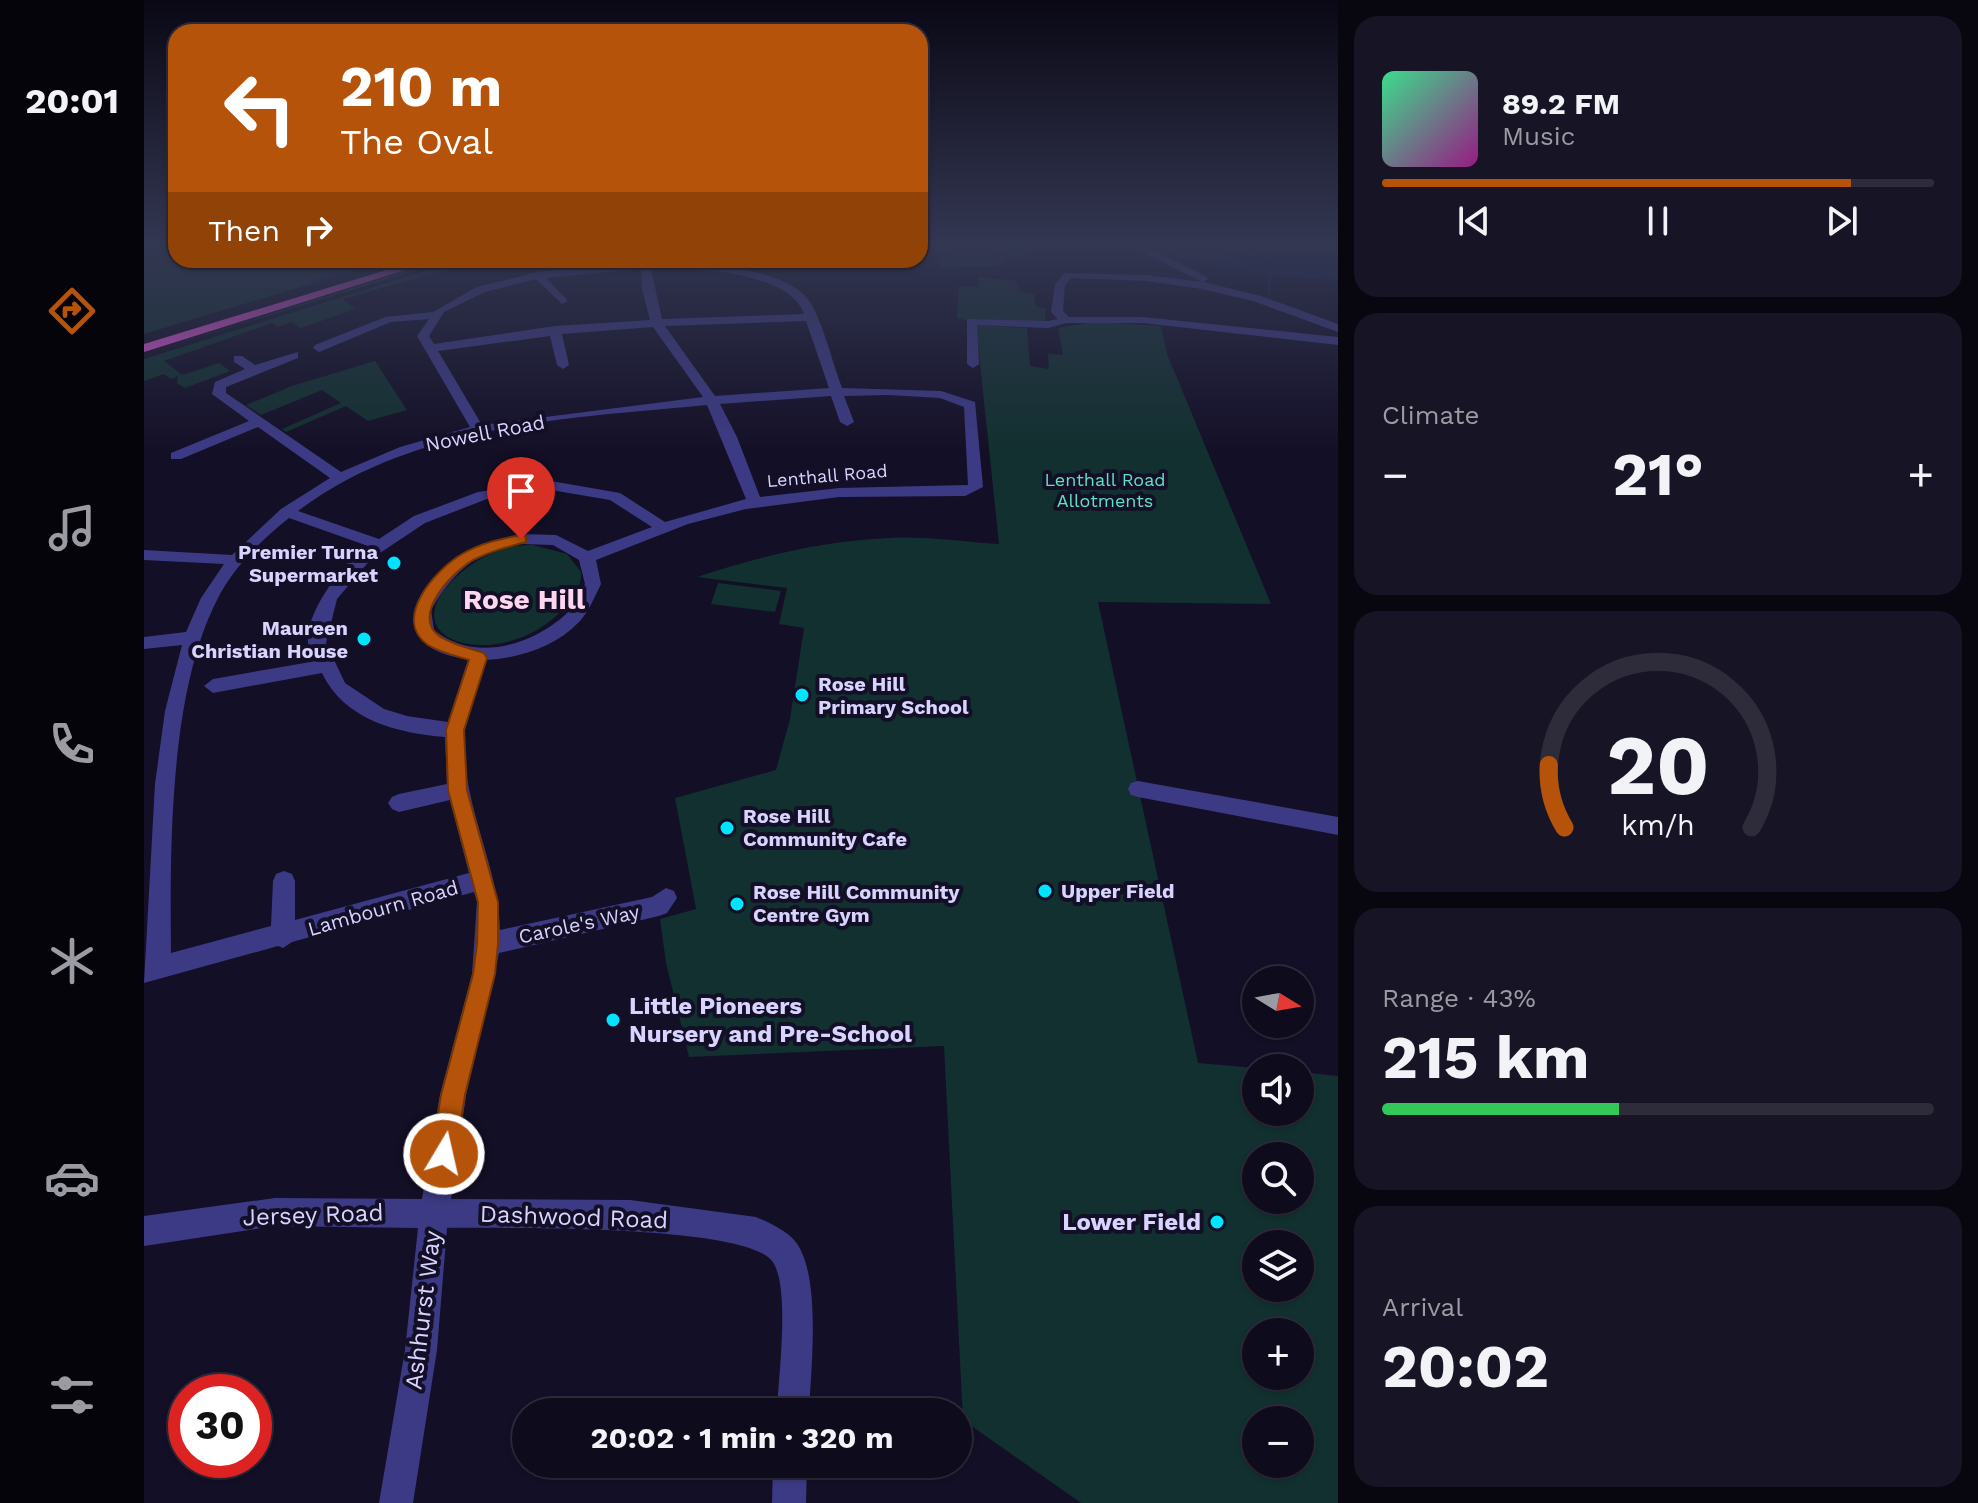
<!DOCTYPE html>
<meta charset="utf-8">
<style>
:root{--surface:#0e0b1c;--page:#171425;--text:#f1f3f6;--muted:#9b9ba3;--line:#2e2b3b;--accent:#b45309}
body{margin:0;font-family:"Work Sans",sans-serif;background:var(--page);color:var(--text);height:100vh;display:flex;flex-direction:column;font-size:30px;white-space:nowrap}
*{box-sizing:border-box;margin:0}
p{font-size:26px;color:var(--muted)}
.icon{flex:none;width:44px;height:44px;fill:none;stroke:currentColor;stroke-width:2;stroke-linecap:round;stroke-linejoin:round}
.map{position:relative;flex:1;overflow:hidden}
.sheet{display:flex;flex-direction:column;gap:16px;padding:16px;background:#08060f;width:640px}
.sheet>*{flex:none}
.guide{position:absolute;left:24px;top:24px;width:760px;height:244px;border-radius:24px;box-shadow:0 2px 6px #0004,0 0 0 2px var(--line);background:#b45309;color:#fff;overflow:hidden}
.needle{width:52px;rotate:101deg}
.tools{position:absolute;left:1098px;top:966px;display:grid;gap:16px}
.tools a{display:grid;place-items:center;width:72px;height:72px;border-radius:50%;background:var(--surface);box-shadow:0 2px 6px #0004,0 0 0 2px var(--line);font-size:40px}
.speed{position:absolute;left:24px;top:1374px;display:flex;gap:16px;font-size:40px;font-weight:700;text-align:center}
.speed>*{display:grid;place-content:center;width:104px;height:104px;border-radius:50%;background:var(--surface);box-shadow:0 2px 6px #0004,0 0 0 2px var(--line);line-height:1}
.speed .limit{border:12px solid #d22;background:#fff;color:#111}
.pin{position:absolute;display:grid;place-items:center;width:68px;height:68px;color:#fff;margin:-82px -34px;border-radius:50% 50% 50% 0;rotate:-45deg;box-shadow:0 0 8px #0007}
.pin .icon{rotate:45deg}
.me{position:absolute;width:88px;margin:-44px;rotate:9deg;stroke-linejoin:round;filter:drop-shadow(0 0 6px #0008)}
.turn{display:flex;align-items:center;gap:28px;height:168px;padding:0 40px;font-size:36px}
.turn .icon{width:104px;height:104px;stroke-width:2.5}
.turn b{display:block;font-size:56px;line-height:68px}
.then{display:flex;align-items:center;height:76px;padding:0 40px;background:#0003;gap:16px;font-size:30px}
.big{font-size:60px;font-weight:700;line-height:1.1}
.sheet .tile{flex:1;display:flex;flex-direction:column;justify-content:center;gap:12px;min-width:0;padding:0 28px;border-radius:24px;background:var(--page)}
.sheet .dial{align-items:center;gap:0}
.dial svg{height:208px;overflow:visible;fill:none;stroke:var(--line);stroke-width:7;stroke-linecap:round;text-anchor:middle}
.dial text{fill:var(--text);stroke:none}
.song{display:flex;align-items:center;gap:24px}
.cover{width:96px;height:96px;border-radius:12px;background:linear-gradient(135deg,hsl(150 70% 55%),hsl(310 70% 35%))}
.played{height:8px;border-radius:4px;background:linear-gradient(90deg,var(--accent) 85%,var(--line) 85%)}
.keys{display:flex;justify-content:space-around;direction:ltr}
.heat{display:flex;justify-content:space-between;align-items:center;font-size:44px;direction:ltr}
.charge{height:12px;border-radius:6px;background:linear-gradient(90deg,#34c759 43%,var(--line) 0)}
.trip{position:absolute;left:368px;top:1398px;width:460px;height:80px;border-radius:40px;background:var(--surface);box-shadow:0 2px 6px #0004,0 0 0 2px var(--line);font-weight:700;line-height:80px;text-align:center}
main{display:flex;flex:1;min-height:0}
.tab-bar{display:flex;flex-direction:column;width:144px;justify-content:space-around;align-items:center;background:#06040b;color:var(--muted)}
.tab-bar .icon{width:56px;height:56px}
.tab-bar .on{color:var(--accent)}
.tab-bar b{font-size:36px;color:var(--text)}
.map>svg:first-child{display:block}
</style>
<main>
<nav class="tab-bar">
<b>20:01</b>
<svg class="icon on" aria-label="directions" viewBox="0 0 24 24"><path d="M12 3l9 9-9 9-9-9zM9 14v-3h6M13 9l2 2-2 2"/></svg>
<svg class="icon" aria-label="music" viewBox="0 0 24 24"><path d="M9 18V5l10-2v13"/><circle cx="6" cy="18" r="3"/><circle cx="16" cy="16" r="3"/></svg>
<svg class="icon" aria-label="phone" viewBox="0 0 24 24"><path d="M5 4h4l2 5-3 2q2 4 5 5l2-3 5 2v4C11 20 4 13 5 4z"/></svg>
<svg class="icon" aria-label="climate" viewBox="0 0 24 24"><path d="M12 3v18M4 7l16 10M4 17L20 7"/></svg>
<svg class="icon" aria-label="car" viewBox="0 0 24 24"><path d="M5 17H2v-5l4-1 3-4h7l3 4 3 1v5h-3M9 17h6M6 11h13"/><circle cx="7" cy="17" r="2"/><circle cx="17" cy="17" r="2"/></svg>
<svg class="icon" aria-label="filters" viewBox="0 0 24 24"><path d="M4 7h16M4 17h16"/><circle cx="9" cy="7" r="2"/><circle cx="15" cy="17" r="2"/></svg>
</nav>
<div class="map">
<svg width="1194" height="1503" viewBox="0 0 1194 1503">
<rect width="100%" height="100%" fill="#130f26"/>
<g fill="#12302f" fill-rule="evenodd">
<polygon points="0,242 32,242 32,260 246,260 0,334"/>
<polygon points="776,242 786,242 864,258 853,266 798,267 793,260 806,258 808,254 776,250"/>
<polygon points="797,242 891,242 878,258"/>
<polygon points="296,260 306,260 0,354"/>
<polygon points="316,260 337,260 199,299 211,309 157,328 147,322 134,327 128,323 20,361 38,375 75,363 86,371 41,388 33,383 34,376 27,379 20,374 0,381 0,359"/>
<polygon points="834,277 872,281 875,291 890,294 892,307 901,308 901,324 813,319 815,286 835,287"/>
<path d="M949 322 1017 326 1023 354 1127 604 954 602 1054 1063 1112 1068V1112H1156V1072L1194 1076V1503H937L819 1420 800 1046 545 1057 522 963 516 919 552 909 531 798 632 770 646 719 660 628 635 624 643 588 553 577C617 556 678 541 745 538 781 536 819 542 855 544L832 325 883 328 886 366 905 369 904 354 919 355 914 328ZM1112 1156H1156V1200H1112ZM1112 1244H1156V1288H1112ZM1112 1332H1156V1376H1112ZM1112 1420H1156V1464H1112Z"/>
<polygon points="231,361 263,410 224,421 202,406 142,432 138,429 197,403 178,390 117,415 102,405 148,386"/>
<path d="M389 545 423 554 437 572C438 587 429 599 419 609 361 673 242 645 311 578 332 558 359 544 389 545Z"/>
<polygon points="574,583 637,591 631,612 567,604"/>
</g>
<path fill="#0a1f44" d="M972 242H1013L1132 265C1109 248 1056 250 1026 242H1101L1194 250V254L1074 245 1131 260 1194 264V280L1101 272Z"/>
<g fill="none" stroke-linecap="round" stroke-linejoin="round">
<g stroke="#0a1f44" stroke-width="3">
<polyline points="310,266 331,260"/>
<polyline points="169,282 237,260"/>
<polyline points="1125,295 1126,272"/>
</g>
<g fill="#3d3a85" fill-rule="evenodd">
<polygon points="998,248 1006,248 1063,277 1064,279 1059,282 1117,296 1194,324 1194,332 1109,301 1058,289 1002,281 927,278 921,285 919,311 925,317 999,317 1194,337 1194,345 999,323 922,323 904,328 833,325 835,364 829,368 823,364 823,319 904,321 914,319 907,312 911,285 920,273 1002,275 1058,282 998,252"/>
<path d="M528 262C566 266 647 267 668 305 681 330 688 361 698 388L797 391 831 402 839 487 821 496 695 497 602 509 544 524 452 560 457 584C451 596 444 613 435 622 411 647 376 658 342 660 336 682 323 708 321 731 315 801 355 863 356 930L508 897 522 888 530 891 533 898 523 913 515 916 355 953 322 1095 307 1199 486 1200 612 1217C624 1222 641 1230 650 1240 678 1271 667 1370 665 1412H633C634 1380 647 1285 628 1261 600 1224 357 1228 303 1228L293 1350 269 1503H235L261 1350 274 1228 131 1226 0 1246V1216L131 1198 278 1199 296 1095 328 974 333 902 330 892 148 942 139 948 134 946 0 983 11 784 21 711 38 645 0 649V637L42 632 57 598 80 564 0 560V550L88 555 137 509 186 478 114 427 37 459H27V453L105 421 68 394 71 382 101 369 90 362V356H98L111 365 154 352V358L82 387V393L197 472 256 447 326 427 273 336 285 319 247 322 175 352 169 348 171 345 241 317 289 312 333 287 394 272 461 264ZM497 269 498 289 506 320 411 326 290 344 285 336 300 312 341 292 392 279 418 304 424 301 402 278ZM507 269C546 268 645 270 660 314L518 319ZM662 321 685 388 571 396 521 326ZM509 327 559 397 338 425 294 351 406 336 413 365 419 369 425 365 418 334ZM745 395 796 398 820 407 824 485 695 488 616 497 593 437 576 404 687 396 696 422 703 426 710 422 700 396ZM563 405 602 499 521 522 476 493 407 481 334 492 270 516 235 539 154 511C269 424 425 418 563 405ZM407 490 466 500 508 527 444 551 412 535 377 534 338 544 300 567 270 610C274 648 289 652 324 660L304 722 263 716 240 709 201 683 182 643 193 599 227 559 281 523 343 499ZM145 518 224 546C200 561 161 612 164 643 164 648 170 656 172 661L69 679 60 686 69 693 178 673C200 720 253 733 301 737L303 784 255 794 248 797 244 803 248 809 255 812 306 800 325 873 151 920V881L148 874 140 871 132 874 129 881 127 926 27 953C26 849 25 694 73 600 89 568 117 540 145 518ZM377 544 409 545 435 560 441 584C435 594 429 608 421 615 385 647 329 662 290 630L287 610C310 571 332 551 377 544Z"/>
<polygon points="994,781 1194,817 1194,835 994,797 987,795 984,789 987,783"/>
<polygon points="629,1464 663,1464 662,1503 628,1503"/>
</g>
<polygon fill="#e055d1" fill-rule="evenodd" points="275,260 293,260 0,352 0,344"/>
</g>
<linearGradient id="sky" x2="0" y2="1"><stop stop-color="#0a0815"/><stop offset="0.54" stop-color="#333752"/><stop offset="1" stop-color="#333752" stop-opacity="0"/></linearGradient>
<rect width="1194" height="452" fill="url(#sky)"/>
<path fill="#b45309" stroke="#753606" stroke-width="2" d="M377 535 382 536V542C363 547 347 551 329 560 310 571 268 613 294 635 305 644 326 648 340 653L343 658 320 730 323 790 354 902V944L351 974 321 1095 312 1154 309 1163 300 1166 291 1163 287 1154 297 1095 329 974 333 944 334 902 304 790 302 730 325 660C313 656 295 652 284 645 247 619 292 569 318 554 337 543 356 539 377 535Z"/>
<g fill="#00e5ff" stroke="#130f26" stroke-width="3">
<circle cx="250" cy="563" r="8"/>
<circle cx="220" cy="639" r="8"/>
<circle cx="658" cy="695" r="8"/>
<circle cx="583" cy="828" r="8"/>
<circle cx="901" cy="891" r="8"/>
<circle cx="593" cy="904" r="8"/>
<circle cx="469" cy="1020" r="8"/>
<circle cx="1073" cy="1222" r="8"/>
</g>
<g text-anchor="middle" stroke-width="8" stroke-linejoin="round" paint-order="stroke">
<g font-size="18" fill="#d9d4ff" stroke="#130f26">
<text transform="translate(683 476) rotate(-5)" y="6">Lenthall Road</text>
</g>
<g font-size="18" fill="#5fe0c0" stroke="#130f26">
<text x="961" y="486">Lenthall Road<tspan x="961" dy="21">Allotments</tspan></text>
</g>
<g font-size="20" fill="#d9d4ff" stroke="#130f26">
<text transform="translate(341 433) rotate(-11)" y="7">Nowell Road</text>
<text transform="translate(239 908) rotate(-16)" y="7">Lambourn Road</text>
<text transform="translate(435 924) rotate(-12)" y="7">Carole's Way</text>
</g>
<g font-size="20" font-weight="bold" fill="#d9d4ff" stroke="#130f26" text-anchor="start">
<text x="234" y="559" text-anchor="end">Premier Turna<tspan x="234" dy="23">Supermarket</tspan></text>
<text x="204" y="635" text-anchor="end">Maureen<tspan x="204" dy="23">Christian House</tspan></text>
<text x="674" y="691">Rose Hill<tspan x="674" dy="23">Primary School</tspan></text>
<text x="599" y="823">Rose Hill<tspan x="599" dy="23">Community Cafe</tspan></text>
<text x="917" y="898">Upper Field</text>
<text x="609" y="899">Rose Hill Community<tspan x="609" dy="23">Centre Gym</tspan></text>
</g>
<g font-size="24" font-weight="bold" fill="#d9d4ff" stroke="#130f26" text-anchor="start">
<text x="485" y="1014">Little Pioneers<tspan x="485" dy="28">Nursery and Pre-School</tspan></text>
<text x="1057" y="1230" text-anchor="end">Lower Field</text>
</g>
<g font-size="24" fill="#d9d4ff" stroke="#130f26">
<text transform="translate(169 1215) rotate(-2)" y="8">Jersey Road</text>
<text transform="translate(430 1217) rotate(2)" y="8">Dashwood Road</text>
<text transform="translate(279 1310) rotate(-83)" y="8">Ashhurst Way</text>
</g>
<g font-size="28" font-weight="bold" fill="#ffd6f0" stroke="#130f26">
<text x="380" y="609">Rose Hill</text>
</g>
</g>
</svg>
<div class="tools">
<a><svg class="needle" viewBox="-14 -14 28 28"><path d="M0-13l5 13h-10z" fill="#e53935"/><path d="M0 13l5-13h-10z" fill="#9b9ba3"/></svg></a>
<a><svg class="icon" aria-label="sound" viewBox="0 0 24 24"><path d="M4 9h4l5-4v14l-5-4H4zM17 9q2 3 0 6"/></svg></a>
<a><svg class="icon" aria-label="search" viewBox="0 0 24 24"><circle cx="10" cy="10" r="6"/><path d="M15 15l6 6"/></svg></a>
<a><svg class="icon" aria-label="layers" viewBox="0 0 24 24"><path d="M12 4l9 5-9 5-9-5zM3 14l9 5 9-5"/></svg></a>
<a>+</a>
<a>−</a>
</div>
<div class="speed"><div class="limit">30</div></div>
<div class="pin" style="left:377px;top:539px;background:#d93025"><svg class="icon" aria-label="arrive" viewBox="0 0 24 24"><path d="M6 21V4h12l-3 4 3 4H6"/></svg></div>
<svg class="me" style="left:300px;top:1154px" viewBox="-20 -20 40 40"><circle r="17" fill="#b45309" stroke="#fff" stroke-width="3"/><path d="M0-11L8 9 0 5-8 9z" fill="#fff"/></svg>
<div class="trip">20:02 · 1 min · 320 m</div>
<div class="guide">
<div class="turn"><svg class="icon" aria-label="left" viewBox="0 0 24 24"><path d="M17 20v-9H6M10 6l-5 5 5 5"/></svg><div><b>210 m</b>The Oval</div></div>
<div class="then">Then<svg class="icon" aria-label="right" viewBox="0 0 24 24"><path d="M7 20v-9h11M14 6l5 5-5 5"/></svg></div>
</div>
</div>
<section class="sheet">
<div class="tile">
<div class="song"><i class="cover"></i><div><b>89.2 FM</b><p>Music</p></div></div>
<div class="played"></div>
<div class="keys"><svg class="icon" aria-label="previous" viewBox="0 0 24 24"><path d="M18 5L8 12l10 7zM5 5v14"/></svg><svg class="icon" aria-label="pause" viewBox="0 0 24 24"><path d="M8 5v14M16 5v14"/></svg><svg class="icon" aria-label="next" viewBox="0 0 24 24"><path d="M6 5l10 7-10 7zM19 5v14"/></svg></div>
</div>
<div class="tile"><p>Climate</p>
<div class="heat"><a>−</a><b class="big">21°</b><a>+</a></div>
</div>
<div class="tile dial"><svg viewBox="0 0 100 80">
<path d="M14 69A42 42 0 1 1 86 69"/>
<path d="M14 69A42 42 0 0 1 8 45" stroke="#b45309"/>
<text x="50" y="56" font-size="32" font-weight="700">20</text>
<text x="50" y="72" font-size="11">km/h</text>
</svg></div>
<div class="tile"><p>Range · 43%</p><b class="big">215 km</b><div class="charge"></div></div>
<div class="tile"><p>Arrival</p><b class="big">20:02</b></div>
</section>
</main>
